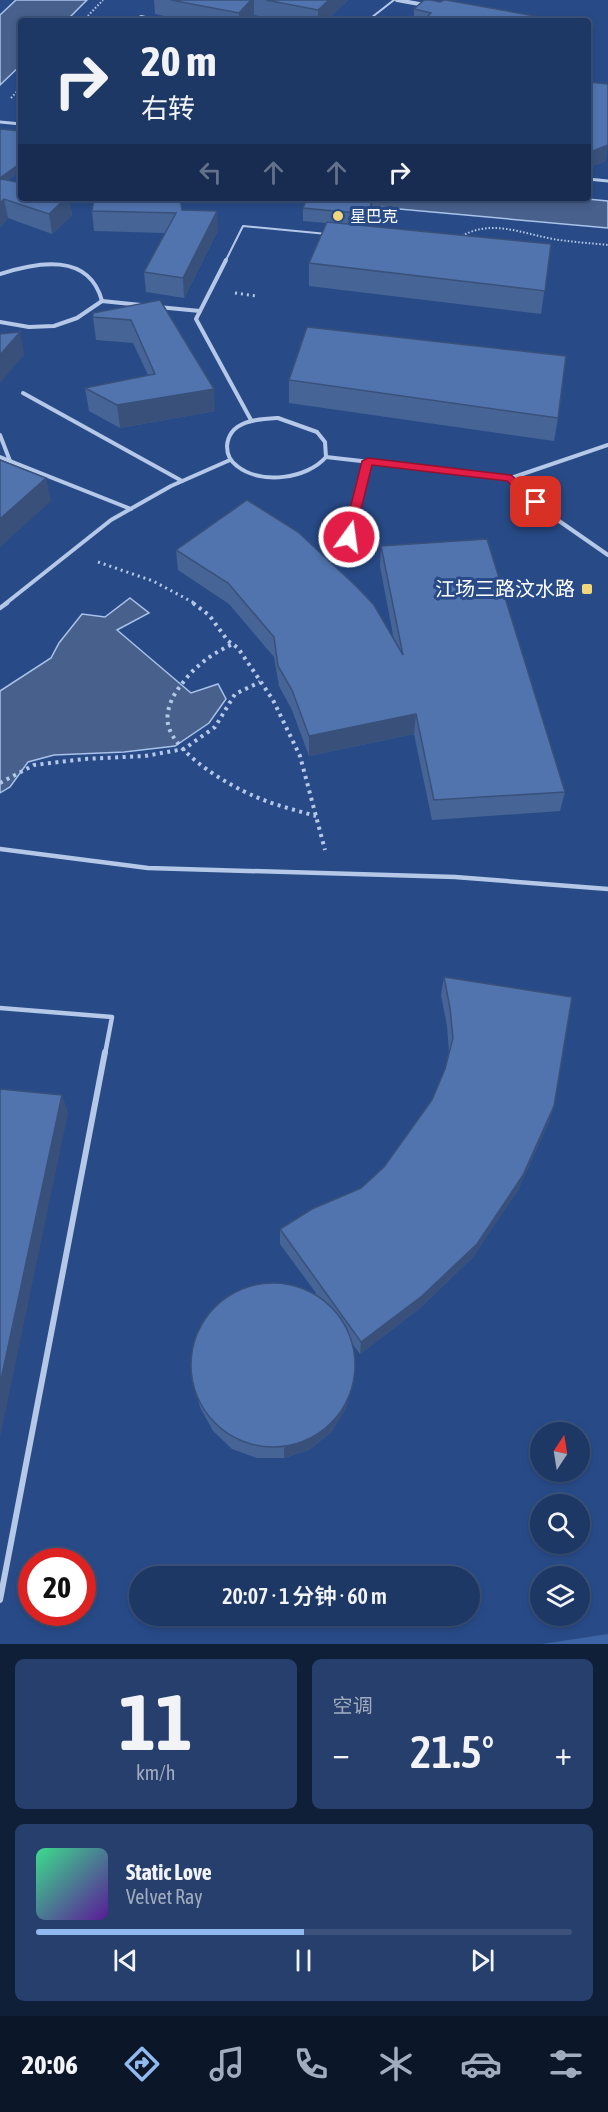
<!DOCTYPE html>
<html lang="zh">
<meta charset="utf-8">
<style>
:root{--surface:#1e3866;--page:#263f6c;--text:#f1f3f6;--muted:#a1acbf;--line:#3c527a;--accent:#90b9f0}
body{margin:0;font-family:"Asap Condensed","Noto Sans SC",sans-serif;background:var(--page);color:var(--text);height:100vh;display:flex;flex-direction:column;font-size:22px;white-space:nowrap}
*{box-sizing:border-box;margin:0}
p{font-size:20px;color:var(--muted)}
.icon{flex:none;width:33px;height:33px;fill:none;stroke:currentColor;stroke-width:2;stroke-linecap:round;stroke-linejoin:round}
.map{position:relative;height:1644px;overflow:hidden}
.side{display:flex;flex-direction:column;gap:15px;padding:15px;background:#101f38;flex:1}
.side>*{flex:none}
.hud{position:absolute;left:18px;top:18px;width:573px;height:183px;border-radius:6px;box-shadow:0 3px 9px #0003,0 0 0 2px var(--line);background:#1e3866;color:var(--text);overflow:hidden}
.needle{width:39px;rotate:12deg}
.fabs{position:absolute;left:530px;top:1422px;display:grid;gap:12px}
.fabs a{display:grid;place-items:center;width:60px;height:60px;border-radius:50%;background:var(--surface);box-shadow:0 3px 9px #0003,0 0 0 2px var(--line);font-size:30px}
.speed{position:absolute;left:18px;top:1548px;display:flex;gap:12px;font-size:30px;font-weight:700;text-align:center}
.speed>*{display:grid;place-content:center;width:78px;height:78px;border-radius:50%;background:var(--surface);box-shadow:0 3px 9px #0003,0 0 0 2px var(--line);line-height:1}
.speed .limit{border:9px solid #d22;background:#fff;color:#111}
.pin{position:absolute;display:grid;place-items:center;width:51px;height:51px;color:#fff;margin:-26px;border-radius:12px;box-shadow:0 3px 9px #0006}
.me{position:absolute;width:66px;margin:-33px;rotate:14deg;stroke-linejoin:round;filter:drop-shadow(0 0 4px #0008)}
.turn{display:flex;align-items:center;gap:21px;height:126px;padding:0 24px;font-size:27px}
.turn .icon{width:78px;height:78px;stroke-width:2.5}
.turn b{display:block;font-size:42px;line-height:51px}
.lanes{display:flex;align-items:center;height:57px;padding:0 24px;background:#0003;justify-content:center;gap:30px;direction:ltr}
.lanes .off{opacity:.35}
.big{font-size:45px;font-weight:600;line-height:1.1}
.side .tile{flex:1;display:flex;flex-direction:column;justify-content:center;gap:9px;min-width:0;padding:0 21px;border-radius:9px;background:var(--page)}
.side .dial{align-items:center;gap:0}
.dial b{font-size:78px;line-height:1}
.song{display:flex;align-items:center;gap:18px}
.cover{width:72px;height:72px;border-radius:9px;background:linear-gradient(135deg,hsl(150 70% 55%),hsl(270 70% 35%))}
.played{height:6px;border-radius:3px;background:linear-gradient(90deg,var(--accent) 50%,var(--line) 50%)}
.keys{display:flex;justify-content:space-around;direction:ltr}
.heat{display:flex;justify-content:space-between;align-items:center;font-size:33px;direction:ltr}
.side .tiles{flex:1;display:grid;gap:15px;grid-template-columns:1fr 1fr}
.tile:last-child{grid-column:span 2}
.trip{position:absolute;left:129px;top:1566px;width:351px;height:60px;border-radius:30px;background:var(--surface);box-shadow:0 3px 9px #0003,0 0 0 2px var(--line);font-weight:600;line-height:60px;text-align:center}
.dock{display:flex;height:96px;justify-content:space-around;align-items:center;background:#0c1629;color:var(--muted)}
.dock .icon{width:42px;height:42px}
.dock .selected{color:var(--accent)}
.dock b{font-size:27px;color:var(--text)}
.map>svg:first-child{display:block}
</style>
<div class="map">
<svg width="608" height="1644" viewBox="0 0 608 1644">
<rect width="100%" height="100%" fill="#284b88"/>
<polygon fill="#3d64a4" points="608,1634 608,1644 542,1644"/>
<g fill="#47608c" stroke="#a9c2e9" stroke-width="1.5">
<polygon points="16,0 87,0 66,21 21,21 21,65 0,85 0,15"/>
<polygon points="277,198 577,198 608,201 608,228"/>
<polygon points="130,598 149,613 117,630 191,693 218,684 226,699 209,723 175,746 124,752 54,755 28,762 10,787 0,793 0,691 51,658 59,643 82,614 105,617"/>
</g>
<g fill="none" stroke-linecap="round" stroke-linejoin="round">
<g stroke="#b5c8e8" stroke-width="2" stroke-dasharray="1.5 2" stroke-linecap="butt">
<polyline points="83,21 103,0"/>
<polyline points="11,98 21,87"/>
<path d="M459 238C489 218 520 233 553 239 571 242 590 243 608 245"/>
</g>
<g stroke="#b5c8e8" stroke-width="3" stroke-dasharray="2 4" stroke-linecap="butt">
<polyline points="235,293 256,296"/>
<polyline points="98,562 153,581 196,604"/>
</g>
<g stroke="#b5c8e8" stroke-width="4" stroke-dasharray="3 4.5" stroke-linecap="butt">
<polyline points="193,603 209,615 228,641 238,648 273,700 300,756 325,850"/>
<path d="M231 645C211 654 194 667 181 685 172 696 164 713 169 728 179 756 228 785 254 796 274 805 295 810 316 816"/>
<polyline points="0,783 34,765 84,759 145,756 184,749 215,727 235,694 260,682"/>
</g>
<g stroke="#b5c8e8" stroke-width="2">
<polyline points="367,21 394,0"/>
<polyline points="225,262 243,226 327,234"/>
</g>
<g stroke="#b5c8e8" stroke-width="4">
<polyline points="226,260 196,319 251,420"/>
<path d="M0 274C37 262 89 252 102 301"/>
<polyline points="158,307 200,311"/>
<polyline points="0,322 29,327 54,326 77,318 102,301 141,305"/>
<polyline points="23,393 182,481"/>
<path d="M278 418 317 432 325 442 326 457C307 479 261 485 237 466 230 461 227 455 227 446 229 420 258 419 278 418Z"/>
<polyline points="0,435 10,461"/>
<polyline points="608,445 511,478 549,514 608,555"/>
<polyline points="0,457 131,509"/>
<polyline points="326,457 511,478"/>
<polyline points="349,537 368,461"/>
<polyline points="5,604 111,520 171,486 230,460"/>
</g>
<g stroke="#b5c8e8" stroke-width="4.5">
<polyline points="0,608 7,603"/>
<polyline points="0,849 148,868 455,877 608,889"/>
<polyline points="0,1008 112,1017 105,1054"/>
</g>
<polyline stroke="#b5c8e8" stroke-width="6" points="0,1600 105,1052"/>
<g stroke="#b5c8e8" stroke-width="3">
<polyline points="0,122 21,124"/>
<polyline points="588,179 608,181"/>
</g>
<g stroke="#b5c8e8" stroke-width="4">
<polyline points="397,0 425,5"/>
<polyline points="141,17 158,21"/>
</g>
</g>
<g fill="#466496">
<polygon points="154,0 348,0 326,21 283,21 254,15 249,21 189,21 155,14"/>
<polygon points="414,9 562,21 414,21"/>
<polygon points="588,82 606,161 590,167 588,167"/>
<polygon points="0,129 19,172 8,180 21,198 69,198 72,215 52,234 8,218 0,227"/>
<polygon points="373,198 372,211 368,226 551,244 541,314 309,286 309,263 326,223 303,221 303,208"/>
<polygon points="182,210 218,230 184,298 146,292 144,272 165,233 94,231 92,211"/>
<polygon points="160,300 215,411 120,428 89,411 85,388 148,375 133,343 96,340 93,317"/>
<polygon points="289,380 558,418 554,441 289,403"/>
<polygon points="381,546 565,792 560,811 432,820 414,734 309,756 292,710 279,686 274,657 229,604 178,570 176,550 394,640 380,566"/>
<polygon points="444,977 554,1106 549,1122 518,1190 472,1258 419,1309 360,1354 351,1342 353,1379 346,1408 331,1432 309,1450 284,1458 257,1458 232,1449 213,1431 200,1407 191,1370 316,1293 280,1244 280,1229 361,1188 384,1167 432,1100 445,1069 449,1052 447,1026 441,995"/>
</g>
<g fill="#39517a">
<polygon points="251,0 254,0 254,15 249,21 239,21 239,13"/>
<polygon points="329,0 348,0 326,21 318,21 318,10"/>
<polygon points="591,30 588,50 588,39"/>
<polygon points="608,145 606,161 590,167 593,151"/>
<polygon points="21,151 21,163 19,172 0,186 0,178"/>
<polygon points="66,198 69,198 72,215 52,234 49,214"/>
<polygon points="373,198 372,211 368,227 368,214"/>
<polygon points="4,199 8,218 0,227 0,203"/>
<polygon points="217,211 218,230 184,298 183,278"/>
<polygon points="20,332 24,355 0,383 0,355"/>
<polygon points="214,389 215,411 120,428 117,405"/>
<polygon points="46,478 51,501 0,547 0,519"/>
<polygon points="416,714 414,734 309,756 309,736"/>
<polygon points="62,1095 68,1113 0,1437 0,1384"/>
<polygon points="554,1106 549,1122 518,1190 472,1258 419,1309 360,1354 361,1342"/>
<polygon points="354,1367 353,1379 346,1408 331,1432 309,1450 284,1458 284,1448"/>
</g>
<g fill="#5174af" stroke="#39517a" stroke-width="1.5">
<polygon points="171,0 251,0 239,13"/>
<polygon points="266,0 329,0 318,10"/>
<polygon points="424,0 431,0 440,2 444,0 446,0 562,21 423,21 431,13 414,9"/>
<polygon points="173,17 184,21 158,21"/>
<polygon points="588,29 591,30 588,39"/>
<polygon points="588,82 608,84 608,145 593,151 588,150"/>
<polygon points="0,129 20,131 21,137 21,151 18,165 0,178"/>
<polygon points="2,179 21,183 21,198 66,198 49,214 4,199 0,203 0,180"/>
<polygon points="94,198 180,198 182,210 217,211 183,278 144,272 176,213 92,211"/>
<polygon points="307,198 373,198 368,214 303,208"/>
<polygon points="327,222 551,244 545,291 309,263"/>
<polygon points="160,300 214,389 117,405 85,388 155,374 131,320 93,317 93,313"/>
<polygon points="307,327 566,356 558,418 289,380"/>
<polygon points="20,332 0,355 0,334"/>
<polygon points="0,460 46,478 0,519"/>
<polygon points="247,500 298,532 357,587 374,605 403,655 381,546 487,539 565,792 434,800 416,714 309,736 292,690 278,666 274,637 228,583 176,550"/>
<polygon points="444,977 572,997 554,1106 523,1175 477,1244 422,1296 361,1342 280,1229 312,1209 361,1188 384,1167 432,1100 445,1069 453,1038 450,1008"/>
<polygon points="0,1089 62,1095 0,1384"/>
<circle cx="273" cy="1365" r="82"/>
</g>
<polygon fill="#e11d48" stroke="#92132f" stroke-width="1.5" points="368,458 511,475 542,502 540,505 532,505 507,481 372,465 354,537 349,541 343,537 362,461"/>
<g fill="#f0d77b" stroke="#284b88" stroke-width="2">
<circle cx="338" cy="216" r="6"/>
<rect x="581" y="583" width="12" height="12" rx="3"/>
</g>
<g text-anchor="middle" stroke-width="6" stroke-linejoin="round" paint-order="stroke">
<g font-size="16" fill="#fff" stroke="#284b88" text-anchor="start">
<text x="350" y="222">星巴克</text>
</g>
<g font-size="20" fill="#fff" stroke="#284b88" text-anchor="end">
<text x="575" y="596">江场三路汶水路</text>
</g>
</g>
</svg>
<div class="fabs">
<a><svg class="needle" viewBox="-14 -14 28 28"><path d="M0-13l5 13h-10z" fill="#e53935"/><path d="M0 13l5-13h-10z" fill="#a1acbf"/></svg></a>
<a><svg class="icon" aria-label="search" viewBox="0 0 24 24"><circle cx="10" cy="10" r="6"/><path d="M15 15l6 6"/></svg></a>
<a><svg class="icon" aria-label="layers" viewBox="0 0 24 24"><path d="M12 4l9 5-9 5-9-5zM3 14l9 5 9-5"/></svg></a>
</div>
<div class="speed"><div class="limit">20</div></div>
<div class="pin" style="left:536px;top:502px;background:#d93025"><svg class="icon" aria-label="arrive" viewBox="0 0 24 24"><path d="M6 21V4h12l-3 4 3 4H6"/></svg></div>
<svg class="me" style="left:349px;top:537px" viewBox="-20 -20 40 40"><circle r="17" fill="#e11d48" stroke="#fff" stroke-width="3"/><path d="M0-11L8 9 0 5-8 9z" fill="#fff"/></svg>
<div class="trip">20:07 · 1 分钟 · 60 m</div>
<div class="hud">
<div class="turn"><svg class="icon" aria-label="right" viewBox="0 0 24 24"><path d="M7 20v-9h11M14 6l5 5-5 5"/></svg><div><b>20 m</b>右转</div></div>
<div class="lanes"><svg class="icon off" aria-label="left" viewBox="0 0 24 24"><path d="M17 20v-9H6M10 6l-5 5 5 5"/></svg><svg class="icon off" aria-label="ahead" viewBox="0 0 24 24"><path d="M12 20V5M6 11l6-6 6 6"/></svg><svg class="icon off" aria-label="ahead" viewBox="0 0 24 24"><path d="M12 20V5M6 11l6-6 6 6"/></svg><svg class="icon" aria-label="right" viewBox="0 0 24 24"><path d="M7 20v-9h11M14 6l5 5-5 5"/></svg></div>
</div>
</div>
<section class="side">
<div class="tiles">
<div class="tile dial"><b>11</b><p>km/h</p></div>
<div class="tile"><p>空调</p>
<div class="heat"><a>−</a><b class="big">21.5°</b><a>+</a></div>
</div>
<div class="tile">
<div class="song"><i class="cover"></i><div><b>Static Love</b><p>Velvet Ray</p></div></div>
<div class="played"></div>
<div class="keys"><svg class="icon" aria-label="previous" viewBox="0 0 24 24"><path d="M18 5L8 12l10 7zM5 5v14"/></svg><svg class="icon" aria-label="pause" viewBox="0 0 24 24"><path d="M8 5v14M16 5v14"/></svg><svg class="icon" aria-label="next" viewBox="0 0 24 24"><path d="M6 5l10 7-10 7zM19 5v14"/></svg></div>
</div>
</div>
</section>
<nav class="dock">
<b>20:06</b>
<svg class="icon selected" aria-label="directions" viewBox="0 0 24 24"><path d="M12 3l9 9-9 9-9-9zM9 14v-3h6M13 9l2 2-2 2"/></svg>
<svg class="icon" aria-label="music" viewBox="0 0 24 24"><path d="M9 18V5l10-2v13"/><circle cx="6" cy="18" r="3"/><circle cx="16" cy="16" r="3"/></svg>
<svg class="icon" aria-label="phone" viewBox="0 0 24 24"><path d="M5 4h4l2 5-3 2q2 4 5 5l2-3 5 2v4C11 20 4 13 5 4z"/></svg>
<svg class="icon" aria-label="climate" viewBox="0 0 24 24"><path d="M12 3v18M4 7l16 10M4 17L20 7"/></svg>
<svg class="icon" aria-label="car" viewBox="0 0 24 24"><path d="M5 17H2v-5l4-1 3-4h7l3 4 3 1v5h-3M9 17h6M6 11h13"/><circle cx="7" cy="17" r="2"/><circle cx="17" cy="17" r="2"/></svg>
<svg class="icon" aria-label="filters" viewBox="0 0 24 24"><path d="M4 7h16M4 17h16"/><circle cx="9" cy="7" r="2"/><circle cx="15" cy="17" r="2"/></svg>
</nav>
